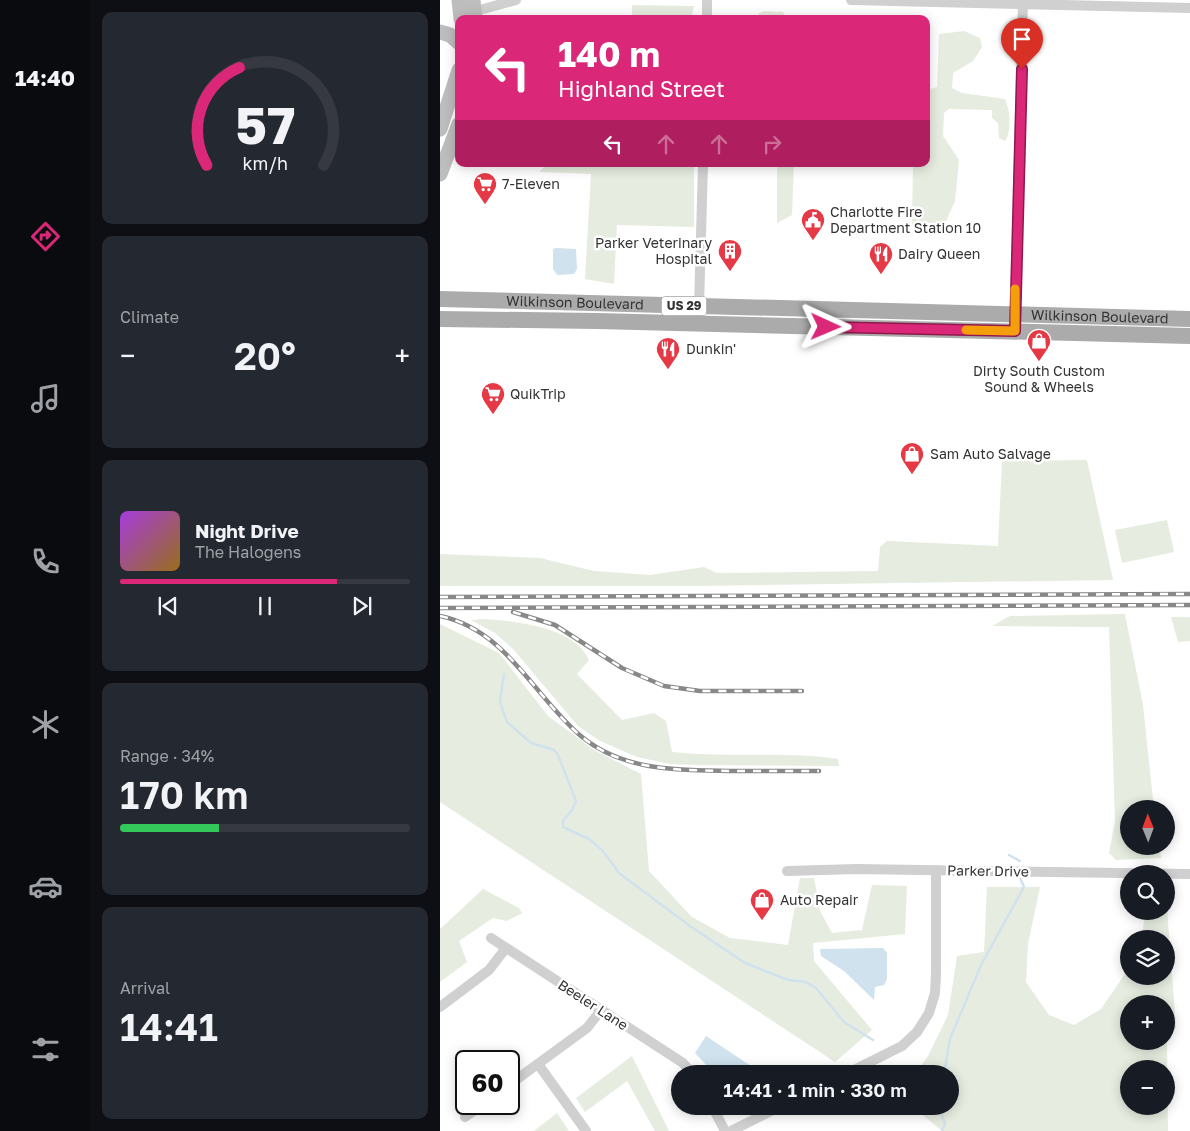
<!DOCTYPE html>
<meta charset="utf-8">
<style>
:root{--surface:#171b24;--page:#242831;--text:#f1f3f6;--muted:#9ea1a6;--line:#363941;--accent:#db2777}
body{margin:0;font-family:"Golos Text",sans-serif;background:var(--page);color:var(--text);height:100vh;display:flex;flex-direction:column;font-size:19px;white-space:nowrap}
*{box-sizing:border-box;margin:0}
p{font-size:16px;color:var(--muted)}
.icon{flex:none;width:28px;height:28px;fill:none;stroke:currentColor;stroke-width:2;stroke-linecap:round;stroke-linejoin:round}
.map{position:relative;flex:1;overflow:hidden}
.sheet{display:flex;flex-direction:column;gap:12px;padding:12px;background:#0d0f14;width:350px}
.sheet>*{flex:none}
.banner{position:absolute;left:15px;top:15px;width:475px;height:152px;border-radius:10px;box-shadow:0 2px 12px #0003;background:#db2777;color:#fff;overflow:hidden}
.needle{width:32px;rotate:359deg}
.controls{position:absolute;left:680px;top:800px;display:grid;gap:10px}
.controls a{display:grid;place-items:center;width:55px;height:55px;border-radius:50%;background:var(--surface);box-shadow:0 2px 12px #0003;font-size:25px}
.speed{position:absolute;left:15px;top:1050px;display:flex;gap:10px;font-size:25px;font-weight:700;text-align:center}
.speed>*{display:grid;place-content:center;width:65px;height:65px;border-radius:50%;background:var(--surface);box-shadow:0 2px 12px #0003;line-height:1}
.speed .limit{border:2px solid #111;border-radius:8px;background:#fff;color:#111}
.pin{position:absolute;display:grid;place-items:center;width:42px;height:42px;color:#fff;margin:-51px -21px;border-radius:50% 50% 50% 0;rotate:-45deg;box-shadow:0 0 5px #0007}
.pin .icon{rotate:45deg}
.me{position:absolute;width:55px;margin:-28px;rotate:91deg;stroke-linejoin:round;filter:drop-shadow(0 0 4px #0008)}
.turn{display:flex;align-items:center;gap:18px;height:105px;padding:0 20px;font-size:22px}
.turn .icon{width:65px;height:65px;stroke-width:2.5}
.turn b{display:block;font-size:35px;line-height:42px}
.lanes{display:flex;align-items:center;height:48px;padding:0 20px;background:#0003;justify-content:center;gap:25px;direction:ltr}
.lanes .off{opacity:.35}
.big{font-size:38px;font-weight:600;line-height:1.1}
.sheet .card{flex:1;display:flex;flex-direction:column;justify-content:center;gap:8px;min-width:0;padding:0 18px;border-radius:10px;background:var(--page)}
.sheet .dial{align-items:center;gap:0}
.dial svg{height:130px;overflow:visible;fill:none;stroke:var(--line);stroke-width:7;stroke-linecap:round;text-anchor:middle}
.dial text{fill:var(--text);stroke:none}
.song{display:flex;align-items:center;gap:15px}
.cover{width:60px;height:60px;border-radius:8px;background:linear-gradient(135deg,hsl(280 70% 55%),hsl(40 70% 35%))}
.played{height:5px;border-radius:2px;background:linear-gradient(90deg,var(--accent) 75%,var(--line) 75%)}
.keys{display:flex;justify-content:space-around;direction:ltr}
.heat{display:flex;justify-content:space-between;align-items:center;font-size:28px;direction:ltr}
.charge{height:8px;border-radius:4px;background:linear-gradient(90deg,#34c759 34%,var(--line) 0)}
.trip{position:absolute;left:231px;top:1065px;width:288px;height:50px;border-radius:25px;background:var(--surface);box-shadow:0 2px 12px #0003;font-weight:600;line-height:50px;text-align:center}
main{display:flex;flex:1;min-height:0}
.tab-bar{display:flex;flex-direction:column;width:90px;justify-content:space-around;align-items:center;background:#090b0e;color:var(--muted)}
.tab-bar .icon{width:35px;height:35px}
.tab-bar .on{color:var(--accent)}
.tab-bar b{font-size:22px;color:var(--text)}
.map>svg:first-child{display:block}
</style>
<main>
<nav class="tab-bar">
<b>14:40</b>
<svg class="icon on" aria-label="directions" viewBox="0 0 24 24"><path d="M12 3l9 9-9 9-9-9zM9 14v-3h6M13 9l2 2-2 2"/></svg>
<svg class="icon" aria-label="music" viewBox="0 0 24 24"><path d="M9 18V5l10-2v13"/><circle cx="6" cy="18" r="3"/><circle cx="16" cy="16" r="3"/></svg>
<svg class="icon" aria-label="phone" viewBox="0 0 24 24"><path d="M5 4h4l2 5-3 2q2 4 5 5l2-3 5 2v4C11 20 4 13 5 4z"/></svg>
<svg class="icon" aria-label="climate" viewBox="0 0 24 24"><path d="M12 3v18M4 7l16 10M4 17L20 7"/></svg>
<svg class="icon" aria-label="car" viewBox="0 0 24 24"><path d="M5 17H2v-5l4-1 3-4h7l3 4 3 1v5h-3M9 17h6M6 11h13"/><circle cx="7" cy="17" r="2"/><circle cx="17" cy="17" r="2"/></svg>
<svg class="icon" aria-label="filters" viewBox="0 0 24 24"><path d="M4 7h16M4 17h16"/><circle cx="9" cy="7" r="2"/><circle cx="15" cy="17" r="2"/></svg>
</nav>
<section class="sheet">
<div class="card dial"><svg viewBox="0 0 100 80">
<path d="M14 69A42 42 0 1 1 86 69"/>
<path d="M14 69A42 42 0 0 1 34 9" stroke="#db2777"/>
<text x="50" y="56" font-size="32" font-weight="700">57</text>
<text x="50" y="72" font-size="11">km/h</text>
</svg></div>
<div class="card"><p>Climate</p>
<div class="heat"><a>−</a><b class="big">20°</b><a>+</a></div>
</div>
<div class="card">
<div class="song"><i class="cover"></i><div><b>Night Drive</b><p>The Halogens</p></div></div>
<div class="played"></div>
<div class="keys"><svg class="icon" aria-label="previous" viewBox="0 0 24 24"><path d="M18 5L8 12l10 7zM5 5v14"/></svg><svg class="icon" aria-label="pause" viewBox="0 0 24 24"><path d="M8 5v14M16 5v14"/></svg><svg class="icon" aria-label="next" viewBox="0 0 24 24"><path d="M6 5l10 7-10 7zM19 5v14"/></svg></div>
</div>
<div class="card"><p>Range · 34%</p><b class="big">170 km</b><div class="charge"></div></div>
<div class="card"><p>Arrival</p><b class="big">14:41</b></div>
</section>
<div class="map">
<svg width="750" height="1131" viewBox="0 0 750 1131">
<rect width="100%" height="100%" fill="#fff"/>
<g fill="#e6ecdf" fill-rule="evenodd">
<polygon points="192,5 254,6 251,19 192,19"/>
<polygon points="324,11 343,12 346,19 318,19 319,13"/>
<path d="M524 31 540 38 542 47 533 61 513 73 512 88 522 93 565 99C570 110 572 131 565 141L559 138 558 123 552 118V110L509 109 504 113 503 136 519 160 515 201 500 235 477 233 472 225 473 164H486V90L497 87 499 34Z"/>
<polygon points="142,164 254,164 254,227 177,225 174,284 145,279 151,174 99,172 104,167 141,167"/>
<polygon points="337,164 354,164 352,215 337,223"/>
<polygon points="647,460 673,580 253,586 0,586 0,554 100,558 154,571 210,575 264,567 277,573 438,571 440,547 447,541 558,546 562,461"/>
<polygon points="727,520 734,552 682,563 675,530"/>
<polygon points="685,614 703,705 714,809 689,809 689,846 720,846 721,858 676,860 669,853 675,821 669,627 552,626 570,616"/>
<polygon points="731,617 750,617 750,641 738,642"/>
<path d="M43 619C76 621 135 627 149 660L137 674 182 720 214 713 226 721 232 752C287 758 343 751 398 759L399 766 256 765 230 764 197 757 160 741 138 726 73 649 55 633 31 620Z"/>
<polygon points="0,624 59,653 108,716 154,750 201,774 209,871 252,917 290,938 348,945 360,878 374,878 380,911 392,933 422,930 432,885 467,886 465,934 373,943 374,961 432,1030 395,1062 0,802"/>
<path d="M547 887H600L588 944 586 982 609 1015 634 1025 661 1009 689 968V976H726V939H702L705 911H726V895L736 1027 727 1041 728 1131H502L472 1106H510V1074H467L478 1070 488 1056 508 1015 517 956 544 952ZM689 1004H726V1041H689ZM689 1069H726V1106H689Z"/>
<polygon points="43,889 79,908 82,913 67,921 53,918 19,941 27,962 0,982 0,929"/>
<polygon points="192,1056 229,1131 215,1131 187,1081 145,1112 136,1098"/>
<polygon points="117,1113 129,1131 94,1131"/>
</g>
<g fill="#cfe2ee">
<polygon points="116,248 136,249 137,269 134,274 117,275 113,269 113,249"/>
<polygon points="443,948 447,953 447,979 444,985 435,987 434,1000 404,971 381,956 380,949"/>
<polygon points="266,1036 323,1074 275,1074 255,1053"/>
</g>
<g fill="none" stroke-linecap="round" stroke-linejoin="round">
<g stroke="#cfe2ee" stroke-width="2.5">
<polyline points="64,674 60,702 67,722 91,743 114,750 118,755 136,801 132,810 123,821 123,827 149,839 163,851 179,873 250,926 305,963 348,980 366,982 376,988 404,1022 433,1040"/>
<polyline points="569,855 580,861"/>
<polyline points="463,1066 467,1074"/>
<polyline points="504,1074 510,1039 541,965 584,887 580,878"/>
<polyline points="499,1106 505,1124 502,1131"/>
</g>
<g stroke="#d0d0d0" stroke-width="10">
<polyline points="411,0 750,8"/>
<polyline points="29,13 76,0"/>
<polyline points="267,19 267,0"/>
<polyline points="259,307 263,164"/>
<polyline points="575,319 583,0"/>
<polyline points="347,871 417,869 750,874"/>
<polyline points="51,938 243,1063 253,1074"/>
<polyline points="0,1007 49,970 66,948"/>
<polyline points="98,1064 146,1131"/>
<polyline points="406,1074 462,1046 477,1032 489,1013 495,993 496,974 496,870"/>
<polyline points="69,1085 147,1028 161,1010"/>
<polyline points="272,1106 285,1131"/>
<polyline points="25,1117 43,1104"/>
<polyline points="291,1131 341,1106"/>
</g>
<g stroke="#bdbdbd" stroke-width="15">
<polyline points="19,0 21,19"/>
<polyline points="33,0 35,19"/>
<polyline points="0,32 10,35 19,43"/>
<polyline points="0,129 19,70"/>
<polyline points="0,174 19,124"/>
</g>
<g stroke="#ababab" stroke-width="16">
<path id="s1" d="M0 299 750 319"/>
<polyline points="0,319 157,321 750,336"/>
</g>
<g stroke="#888" stroke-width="4.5">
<g id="rail">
<polyline points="0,597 750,594"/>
<polyline points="0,608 750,605"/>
<polyline points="73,612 115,625 182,668 224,686 260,691 362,691"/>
<path d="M0 616C67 630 94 697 142 737 185 772 240 770 291 771 320 771 350 771 379 771"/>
</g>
</g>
<use href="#rail" stroke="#fff" stroke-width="2.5" stroke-dasharray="8" stroke-linecap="butt"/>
</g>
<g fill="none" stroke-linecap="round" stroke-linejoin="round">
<g stroke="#8e194d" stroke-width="12">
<polyline id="route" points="386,327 575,331 582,69"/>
</g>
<use href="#route" stroke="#db2777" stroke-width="9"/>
<polyline stroke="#f59e0b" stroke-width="9" points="526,330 575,331 575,289"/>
</g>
<defs>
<g id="supermarket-pin" transform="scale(1.25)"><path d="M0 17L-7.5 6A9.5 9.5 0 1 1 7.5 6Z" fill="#e63946" stroke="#fff"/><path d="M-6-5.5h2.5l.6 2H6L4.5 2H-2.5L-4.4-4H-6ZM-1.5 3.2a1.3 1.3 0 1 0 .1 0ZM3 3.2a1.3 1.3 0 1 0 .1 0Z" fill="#fff"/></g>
<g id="civic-pin" transform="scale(1.25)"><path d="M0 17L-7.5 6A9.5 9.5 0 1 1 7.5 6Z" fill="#e63946" stroke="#fff"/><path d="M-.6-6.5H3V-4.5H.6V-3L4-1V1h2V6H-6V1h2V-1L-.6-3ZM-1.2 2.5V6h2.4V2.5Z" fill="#fff"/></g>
<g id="building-pin" transform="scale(1.25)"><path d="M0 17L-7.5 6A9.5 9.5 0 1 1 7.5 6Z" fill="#e63946" stroke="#fff"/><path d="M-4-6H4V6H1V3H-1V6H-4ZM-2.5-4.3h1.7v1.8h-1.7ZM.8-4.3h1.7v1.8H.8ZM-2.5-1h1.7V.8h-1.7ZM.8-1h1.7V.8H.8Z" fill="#fff"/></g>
<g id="restaurant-pin" transform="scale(1.25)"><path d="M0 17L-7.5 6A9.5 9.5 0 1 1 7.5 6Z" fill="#e63946" stroke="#fff"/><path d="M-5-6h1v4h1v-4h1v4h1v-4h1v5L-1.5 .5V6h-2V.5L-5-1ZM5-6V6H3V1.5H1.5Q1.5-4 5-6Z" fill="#fff"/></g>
<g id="shop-pin" transform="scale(1.25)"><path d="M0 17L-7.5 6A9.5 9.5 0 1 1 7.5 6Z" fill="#e63946" stroke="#fff"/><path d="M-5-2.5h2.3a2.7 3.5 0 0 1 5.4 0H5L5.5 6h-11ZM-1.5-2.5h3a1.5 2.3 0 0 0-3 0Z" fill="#fff"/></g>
</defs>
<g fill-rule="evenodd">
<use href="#supermarket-pin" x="45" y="184"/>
<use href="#civic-pin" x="373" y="220"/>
<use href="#building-pin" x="290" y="251"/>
<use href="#restaurant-pin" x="441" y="254"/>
<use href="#shop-pin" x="599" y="341"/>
<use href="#restaurant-pin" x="228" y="349"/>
<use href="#supermarket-pin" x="53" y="394"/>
<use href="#shop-pin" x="472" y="454"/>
<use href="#shop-pin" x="322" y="900"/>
</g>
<g text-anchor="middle" stroke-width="5" stroke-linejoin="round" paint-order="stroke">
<rect fill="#fff" stroke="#707070" stroke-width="1" x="221.5" y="296.5" width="45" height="19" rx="4"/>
<g font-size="12" font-weight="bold" fill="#333">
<text x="244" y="310">US 29</text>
</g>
<g font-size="14" fill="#333" stroke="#fff" text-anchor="start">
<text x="62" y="189">7-Eleven</text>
<text x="390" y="217">Charlotte Fire<tspan x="390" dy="16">Department Station 10</tspan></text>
<text x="272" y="248" text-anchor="end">Parker Veterinary<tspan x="272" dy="16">Hospital</tspan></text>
<text x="458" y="259">Dairy Queen</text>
<text x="246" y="354">Dunkin'</text>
<text x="599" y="376" text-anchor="middle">Dirty South Custom<tspan x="599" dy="16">Sound &amp; Wheels</tspan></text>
<text x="70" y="399">QuikTrip</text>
<text x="490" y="459">Sam Auto Salvage</text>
<text x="340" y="905">Auto Repair</text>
</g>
<g font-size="14" fill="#333" stroke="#fff">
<text dy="5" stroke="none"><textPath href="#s1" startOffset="135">Wilkinson Boulevard</textPath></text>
<text dy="5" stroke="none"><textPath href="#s1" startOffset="660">Wilkinson Boulevard</textPath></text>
<text transform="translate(548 871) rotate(1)" y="5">Parker Drive</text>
<text transform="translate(153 1005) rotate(33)" y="5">Beeler Lane</text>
</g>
</g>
</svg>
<div class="controls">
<a><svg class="needle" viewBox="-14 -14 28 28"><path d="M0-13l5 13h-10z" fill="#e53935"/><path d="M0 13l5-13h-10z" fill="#9ea1a6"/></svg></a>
<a><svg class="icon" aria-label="search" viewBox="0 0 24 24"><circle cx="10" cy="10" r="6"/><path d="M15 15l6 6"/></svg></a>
<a><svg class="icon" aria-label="layers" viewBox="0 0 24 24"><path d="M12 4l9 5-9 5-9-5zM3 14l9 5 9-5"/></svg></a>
<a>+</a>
<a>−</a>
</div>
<div class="speed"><div class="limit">60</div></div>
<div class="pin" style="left:582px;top:69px;background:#d93025"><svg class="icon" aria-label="arrive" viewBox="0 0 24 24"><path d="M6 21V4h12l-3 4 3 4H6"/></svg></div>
<svg class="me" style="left:386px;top:327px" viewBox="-20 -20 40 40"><path d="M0-17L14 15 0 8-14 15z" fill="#db2777" stroke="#fff" stroke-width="4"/></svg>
<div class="trip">14:41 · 1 min · 330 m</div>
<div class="banner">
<div class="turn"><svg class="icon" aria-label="left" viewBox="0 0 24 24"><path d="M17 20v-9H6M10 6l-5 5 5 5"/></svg><div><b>140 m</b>Highland Street</div></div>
<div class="lanes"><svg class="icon" aria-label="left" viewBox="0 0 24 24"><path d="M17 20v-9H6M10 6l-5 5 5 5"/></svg><svg class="icon off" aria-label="ahead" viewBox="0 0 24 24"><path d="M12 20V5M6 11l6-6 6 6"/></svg><svg class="icon off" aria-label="ahead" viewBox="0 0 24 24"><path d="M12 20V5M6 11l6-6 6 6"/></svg><svg class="icon off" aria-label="right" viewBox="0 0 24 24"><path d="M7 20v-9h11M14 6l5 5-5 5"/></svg></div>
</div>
</div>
</main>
